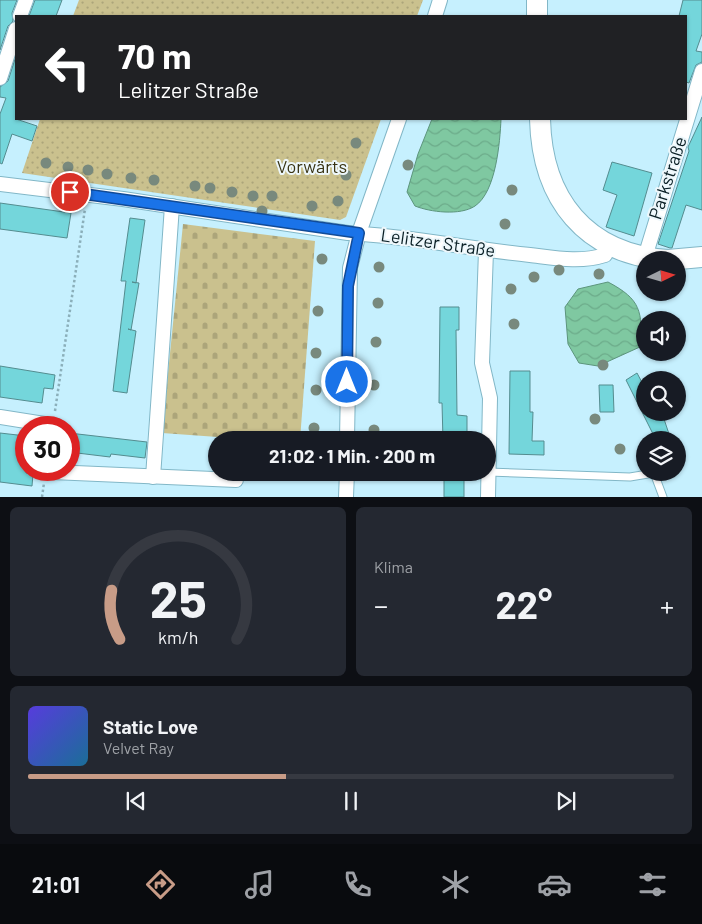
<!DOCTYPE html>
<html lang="de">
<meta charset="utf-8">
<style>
:root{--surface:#171b24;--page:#242831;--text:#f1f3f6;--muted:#9ea1a6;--line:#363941;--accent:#c89c87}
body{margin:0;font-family:Barlow,sans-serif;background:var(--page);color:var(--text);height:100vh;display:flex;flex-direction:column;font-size:19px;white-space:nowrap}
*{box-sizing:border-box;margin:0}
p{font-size:16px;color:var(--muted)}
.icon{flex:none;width:28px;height:28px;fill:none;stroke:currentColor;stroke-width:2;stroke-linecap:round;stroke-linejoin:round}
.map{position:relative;height:497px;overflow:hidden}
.side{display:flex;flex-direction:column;gap:10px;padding:10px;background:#0d0f14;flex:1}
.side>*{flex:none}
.hud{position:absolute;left:15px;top:15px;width:672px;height:105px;border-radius:0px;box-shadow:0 1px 4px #0004;background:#202124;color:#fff;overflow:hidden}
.needle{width:32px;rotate:85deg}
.fabs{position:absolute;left:636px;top:251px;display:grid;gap:10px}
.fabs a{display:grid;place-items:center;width:50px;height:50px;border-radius:50%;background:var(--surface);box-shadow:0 1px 4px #0004;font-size:25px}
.speed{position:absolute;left:15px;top:416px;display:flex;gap:10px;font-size:25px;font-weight:700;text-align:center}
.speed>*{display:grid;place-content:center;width:65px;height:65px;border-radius:50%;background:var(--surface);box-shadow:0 1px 4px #0004;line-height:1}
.speed .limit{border:8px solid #d22;background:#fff;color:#111}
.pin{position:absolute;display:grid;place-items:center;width:42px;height:42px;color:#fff;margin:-21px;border:2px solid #fff;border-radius:50%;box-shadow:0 1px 5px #0007}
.me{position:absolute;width:55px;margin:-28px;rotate:0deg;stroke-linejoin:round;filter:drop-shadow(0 0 4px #0008)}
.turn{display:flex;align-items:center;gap:18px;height:105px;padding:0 20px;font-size:22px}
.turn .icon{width:65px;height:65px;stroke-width:2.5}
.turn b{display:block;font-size:35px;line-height:42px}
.big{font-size:38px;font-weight:700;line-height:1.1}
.side .widget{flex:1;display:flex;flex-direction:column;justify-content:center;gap:8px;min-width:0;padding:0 18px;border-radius:8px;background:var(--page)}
.side .dial{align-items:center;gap:0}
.dial svg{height:130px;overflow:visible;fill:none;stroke:var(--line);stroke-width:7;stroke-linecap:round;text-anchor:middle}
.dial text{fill:var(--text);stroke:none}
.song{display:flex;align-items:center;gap:15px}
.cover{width:60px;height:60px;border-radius:8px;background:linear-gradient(135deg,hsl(250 70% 55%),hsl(200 70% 35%))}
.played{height:5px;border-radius:2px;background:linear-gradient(90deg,var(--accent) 40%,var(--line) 40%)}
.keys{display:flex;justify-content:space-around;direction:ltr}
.heat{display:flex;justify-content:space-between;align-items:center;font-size:28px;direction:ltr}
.side .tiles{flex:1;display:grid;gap:10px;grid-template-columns:1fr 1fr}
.widget:last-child{grid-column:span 2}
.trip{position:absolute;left:208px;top:431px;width:288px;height:50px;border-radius:25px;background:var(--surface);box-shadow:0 1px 4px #0004;font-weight:700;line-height:50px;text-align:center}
.menu{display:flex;height:80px;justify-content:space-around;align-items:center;background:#090b0e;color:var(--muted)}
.menu .icon{width:35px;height:35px}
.menu .on{color:var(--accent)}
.menu b{font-size:22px;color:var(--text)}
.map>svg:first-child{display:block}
</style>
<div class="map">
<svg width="702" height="497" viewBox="0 0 702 497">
<defs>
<pattern id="cemetery-stones" width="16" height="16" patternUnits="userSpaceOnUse" patternTransform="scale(1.25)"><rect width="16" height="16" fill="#cac18e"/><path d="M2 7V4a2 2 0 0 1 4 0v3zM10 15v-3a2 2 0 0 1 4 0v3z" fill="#aca57a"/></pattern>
<pattern id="garden-dots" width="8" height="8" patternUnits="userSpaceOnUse" patternTransform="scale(1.25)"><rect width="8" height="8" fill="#cac18e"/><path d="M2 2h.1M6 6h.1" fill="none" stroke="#aca57a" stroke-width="1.8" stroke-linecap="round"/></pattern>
<pattern id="water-waves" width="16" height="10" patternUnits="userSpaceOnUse" patternTransform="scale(1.25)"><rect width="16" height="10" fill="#7fc8a1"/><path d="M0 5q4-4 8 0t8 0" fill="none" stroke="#6cab8a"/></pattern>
</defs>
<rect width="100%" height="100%" fill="#c6f0fe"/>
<polygon fill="url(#cemetery-stones)" points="183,224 315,241 300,440 259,440 162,433"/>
<g fill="url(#garden-dots)">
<polygon points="79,0 423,0 417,16 73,16"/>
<polygon points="40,119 381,119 346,217 340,220 22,173"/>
</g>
<g fill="url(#water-waves)" stroke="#5c957c">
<path d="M432 119H501C500 142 496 192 475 206 460 216 430 212 415 206L407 192 418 154Z"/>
<path d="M608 282C642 300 641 311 642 346L598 366 579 363 568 344 565 307 578 289Z"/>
</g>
<g fill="#74d6db" stroke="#548c8f">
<polygon points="0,0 17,0 12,13 13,21 8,26 0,50"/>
<polygon points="35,0 62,0 56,16 29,16"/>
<polygon points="683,0 702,0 702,34 696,51 702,52 702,62 696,65 689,83 686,82 686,16 679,16"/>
<polygon points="16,56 16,119 37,126 32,141 12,134 2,164 0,163 0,114 6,98 0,97 0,87 8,81"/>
<polygon points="702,117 702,210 686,205 672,248 670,248 658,244 689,151 688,147"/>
<polygon points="612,162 652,173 634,236 606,227 617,195 603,190"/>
<polygon points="0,203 71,213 67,238 0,229"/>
<polygon points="130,218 145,220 136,283 132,282 139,283 131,330 128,329 136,331 127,393 113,391 126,281 121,281"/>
<polygon points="440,307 459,307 459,330 456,330 457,415 467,416 467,440 443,440 442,403 439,403"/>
<polygon points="0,366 55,375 53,389 44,388 42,403 0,397"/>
<polygon points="510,371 530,371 530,412 533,412 532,441 544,441 544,455 509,454"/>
<polygon points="637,373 645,388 645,412 659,412 663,416 671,440 656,440 626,380"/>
<polygon points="599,385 613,385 614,412 600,412"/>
<polygon points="0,433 26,436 26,473 33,474 32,486 0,482"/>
<polygon points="69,433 147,442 145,458 111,454 110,457 69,452"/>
<polygon points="449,472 464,472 464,497 444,497 444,475 449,475"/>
</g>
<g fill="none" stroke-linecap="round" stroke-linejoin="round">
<g stroke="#82b7c7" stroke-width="9">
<polyline id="service" points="488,472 630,477 654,473 663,497"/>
</g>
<g stroke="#82b7c7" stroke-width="16">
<g id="minor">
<polyline points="20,16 26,0"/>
<polyline points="435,16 440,0"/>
<polyline points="0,78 16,29"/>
<path d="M0 184 123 199 348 233C409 236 469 249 530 255 555 258 580 263 605 255L610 246"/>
<polyline points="486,251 482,363 490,398 488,497"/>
<polyline points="645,257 702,71"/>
<polyline points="0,417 57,426 57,428"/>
<polyline points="347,440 350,268 359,233 399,119"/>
<polyline points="52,470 52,472 236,480"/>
<polyline points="153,477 172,206"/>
<polyline points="346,497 347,472"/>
</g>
</g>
<g stroke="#82b7c7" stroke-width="22">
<g id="secondary">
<polyline points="537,0 537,16"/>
<path d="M540 119C542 199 585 254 668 260"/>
<polyline points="668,260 702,257"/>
</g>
</g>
<g stroke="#8bafba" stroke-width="2.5" stroke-dasharray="2.5 2.5" stroke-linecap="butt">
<polyline points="55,411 85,209"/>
<polyline points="42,497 44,483"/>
</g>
<use href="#service" stroke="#fff" stroke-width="7"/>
<use href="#minor" stroke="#fff" stroke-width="14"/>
<use href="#secondary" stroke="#fff" stroke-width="20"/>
</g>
<g fill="#78897d">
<circle cx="356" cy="143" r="5.5"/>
<circle cx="46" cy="163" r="5.5"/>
<circle cx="408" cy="165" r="5.5"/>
<circle cx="68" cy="167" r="5.5"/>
<circle cx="88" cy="170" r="5.5"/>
<circle cx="107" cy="174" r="5.5"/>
<circle cx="346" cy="175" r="5.5"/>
<circle cx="131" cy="178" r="5.5"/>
<circle cx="154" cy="180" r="5.5"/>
<circle cx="195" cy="186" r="5.5"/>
<circle cx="210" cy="188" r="5.5"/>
<circle cx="512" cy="190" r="5.5"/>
<circle cx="232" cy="192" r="5.5"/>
<circle cx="253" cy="196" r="5.5"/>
<circle cx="272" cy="196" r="5.5"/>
<circle cx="338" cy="201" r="5.5"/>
<circle cx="312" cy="206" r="5.5"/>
<circle cx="262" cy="211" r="5.5"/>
<circle cx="505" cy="224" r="5.5"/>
<circle cx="322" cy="259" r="5.5"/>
<circle cx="379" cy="267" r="5.5"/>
<circle cx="559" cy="270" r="5.5"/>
<circle cx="599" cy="274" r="5.5"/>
<circle cx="534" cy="277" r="5.5"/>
<circle cx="511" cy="289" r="5.5"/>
<circle cx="378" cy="303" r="5.5"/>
<circle cx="318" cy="311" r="5.5"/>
<circle cx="514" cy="324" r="5.5"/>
<circle cx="376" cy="342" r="5.5"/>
<circle cx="316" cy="353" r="5.5"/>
<circle cx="603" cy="365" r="5.5"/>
<circle cx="374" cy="385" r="5.5"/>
<circle cx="316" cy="390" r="5.5"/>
<circle cx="595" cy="419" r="5.5"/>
<circle cx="314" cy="428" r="5.5"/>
<circle cx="374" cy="430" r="5.5"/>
<circle cx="620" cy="449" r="5.5"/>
</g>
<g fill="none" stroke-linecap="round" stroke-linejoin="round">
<g stroke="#114b97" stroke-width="12">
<polyline id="route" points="70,192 359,233 348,286 347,382"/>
</g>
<use href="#route" stroke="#1a73e8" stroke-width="9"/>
</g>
<g text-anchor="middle" stroke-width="4" stroke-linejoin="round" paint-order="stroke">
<g font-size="18" fill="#393414" stroke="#edf7fb">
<text x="312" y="173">Vorwärts</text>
</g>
<g font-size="18" fill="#091e24" stroke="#edf7fb">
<text transform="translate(668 178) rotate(-72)" y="6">Parkstraße</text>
<text transform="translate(438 243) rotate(8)" y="6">Lelitzer Straße</text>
</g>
</g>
</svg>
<div class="fabs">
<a><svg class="needle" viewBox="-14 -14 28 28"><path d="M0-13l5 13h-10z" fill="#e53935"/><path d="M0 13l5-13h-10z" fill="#9ea1a6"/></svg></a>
<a><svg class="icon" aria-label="sound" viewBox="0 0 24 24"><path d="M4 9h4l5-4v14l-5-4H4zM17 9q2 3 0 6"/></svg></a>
<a><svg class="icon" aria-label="search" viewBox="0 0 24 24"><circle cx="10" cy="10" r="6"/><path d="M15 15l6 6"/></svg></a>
<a><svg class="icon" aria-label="layers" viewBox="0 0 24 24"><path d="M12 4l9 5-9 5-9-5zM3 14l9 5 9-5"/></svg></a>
</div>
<div class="speed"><div class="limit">30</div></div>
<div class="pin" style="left:70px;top:192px;background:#d93025"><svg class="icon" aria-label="arrive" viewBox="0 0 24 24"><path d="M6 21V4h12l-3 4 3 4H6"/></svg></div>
<svg class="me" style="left:347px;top:382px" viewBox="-20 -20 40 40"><circle r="17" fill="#1a73e8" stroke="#fff" stroke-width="3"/><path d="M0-11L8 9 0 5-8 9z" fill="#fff"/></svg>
<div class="trip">21:02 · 1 Min. · 200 m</div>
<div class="hud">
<div class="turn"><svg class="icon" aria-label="left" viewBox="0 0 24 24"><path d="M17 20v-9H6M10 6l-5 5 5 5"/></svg><div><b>70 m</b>Lelitzer Straße</div></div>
</div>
</div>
<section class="side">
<div class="tiles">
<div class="widget dial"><svg viewBox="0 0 100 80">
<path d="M14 69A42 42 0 1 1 86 69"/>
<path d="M14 69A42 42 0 0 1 9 39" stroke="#c89c87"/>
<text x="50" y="56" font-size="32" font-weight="700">25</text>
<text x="50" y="72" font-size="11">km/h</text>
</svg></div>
<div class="widget"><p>Klima</p>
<div class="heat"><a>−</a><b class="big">22°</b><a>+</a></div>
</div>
<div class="widget">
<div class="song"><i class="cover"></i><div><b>Static Love</b><p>Velvet Ray</p></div></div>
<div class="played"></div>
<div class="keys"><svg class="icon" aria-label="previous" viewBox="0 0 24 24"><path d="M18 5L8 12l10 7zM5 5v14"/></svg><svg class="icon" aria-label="pause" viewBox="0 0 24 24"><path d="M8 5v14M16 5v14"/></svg><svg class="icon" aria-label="next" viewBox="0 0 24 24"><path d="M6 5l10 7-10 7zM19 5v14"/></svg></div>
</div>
</div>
</section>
<nav class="menu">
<b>21:01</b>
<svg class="icon on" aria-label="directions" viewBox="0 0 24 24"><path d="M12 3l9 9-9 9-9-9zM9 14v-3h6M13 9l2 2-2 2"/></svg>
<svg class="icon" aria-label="music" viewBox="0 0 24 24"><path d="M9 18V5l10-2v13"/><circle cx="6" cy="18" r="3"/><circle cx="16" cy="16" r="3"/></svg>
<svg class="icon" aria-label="phone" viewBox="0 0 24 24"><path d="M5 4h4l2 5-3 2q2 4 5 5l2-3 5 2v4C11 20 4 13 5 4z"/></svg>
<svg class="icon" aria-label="climate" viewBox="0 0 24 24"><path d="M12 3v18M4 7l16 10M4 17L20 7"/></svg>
<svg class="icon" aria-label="car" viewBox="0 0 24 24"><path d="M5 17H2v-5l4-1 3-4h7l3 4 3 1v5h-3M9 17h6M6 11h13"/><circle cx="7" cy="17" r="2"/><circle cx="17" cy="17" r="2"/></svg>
<svg class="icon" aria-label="filters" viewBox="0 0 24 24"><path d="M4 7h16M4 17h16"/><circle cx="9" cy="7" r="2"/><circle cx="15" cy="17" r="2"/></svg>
</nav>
